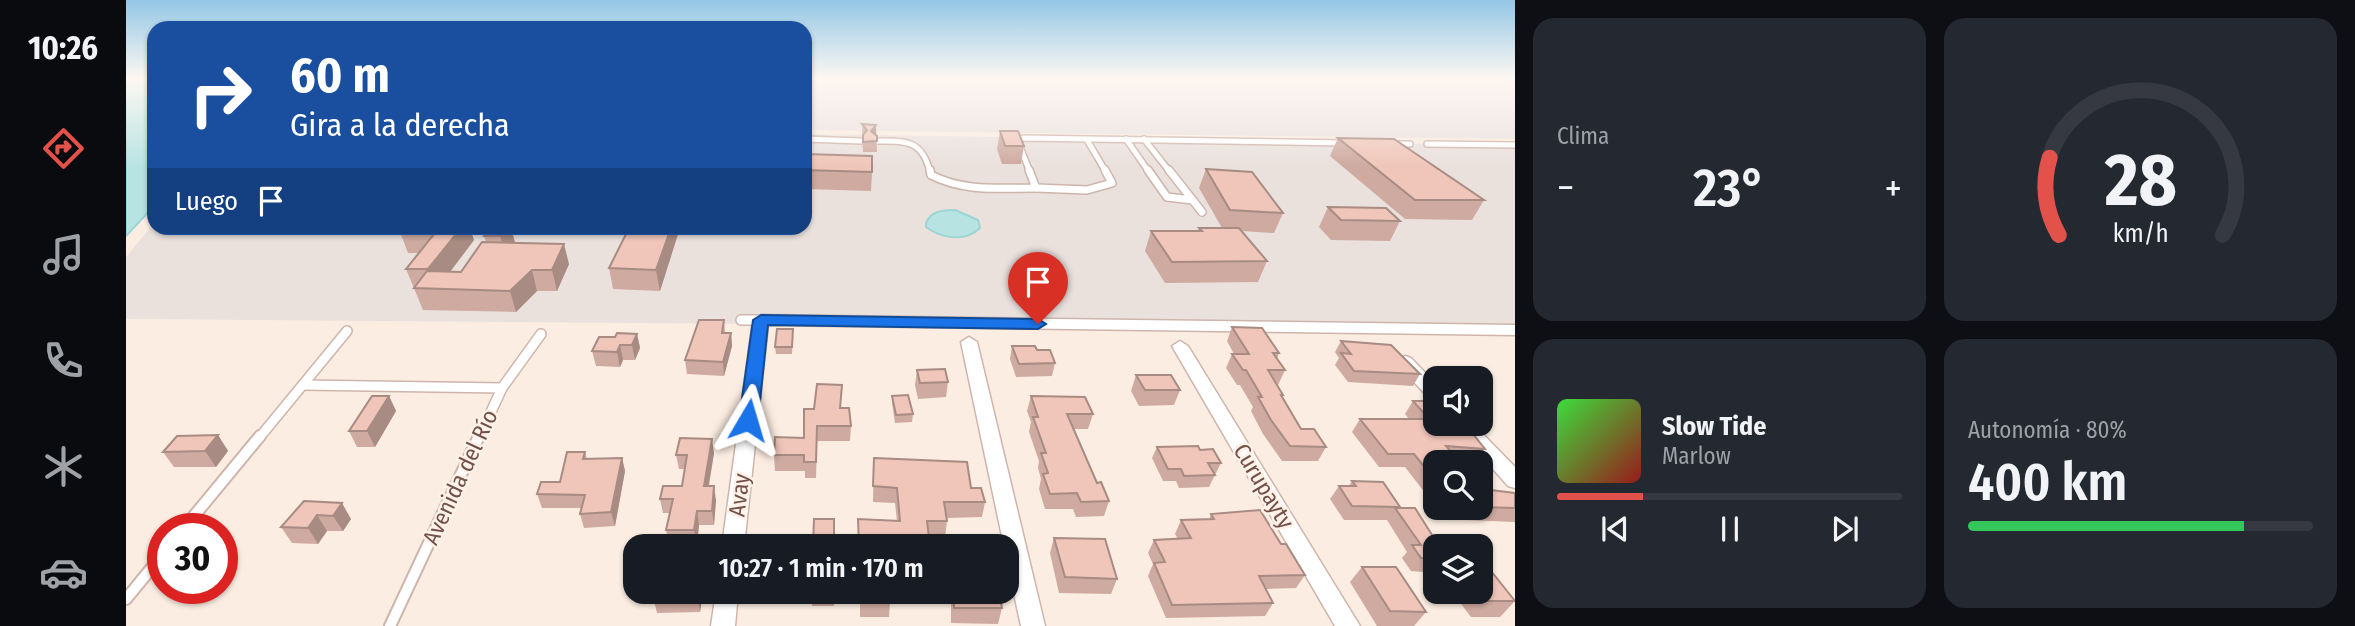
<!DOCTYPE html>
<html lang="es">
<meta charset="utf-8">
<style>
:root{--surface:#171b24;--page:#242831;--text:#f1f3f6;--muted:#9ea1a6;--line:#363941;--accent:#e2524a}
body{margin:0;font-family:"Fira Sans Condensed",sans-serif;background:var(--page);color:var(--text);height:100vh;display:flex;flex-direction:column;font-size:26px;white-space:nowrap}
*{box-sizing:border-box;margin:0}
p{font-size:23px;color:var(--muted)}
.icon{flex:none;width:38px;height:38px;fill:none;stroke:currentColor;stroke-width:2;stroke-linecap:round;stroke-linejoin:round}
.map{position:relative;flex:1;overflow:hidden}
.details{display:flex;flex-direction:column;gap:18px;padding:18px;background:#0d0f14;width:840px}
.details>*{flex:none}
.banner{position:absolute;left:21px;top:21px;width:665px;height:214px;border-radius:21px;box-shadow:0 2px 5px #0004;background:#1a4fa0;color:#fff;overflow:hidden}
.controls{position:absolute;left:1297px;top:366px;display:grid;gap:14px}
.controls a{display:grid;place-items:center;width:70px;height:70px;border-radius:14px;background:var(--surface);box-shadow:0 2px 5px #0004;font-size:35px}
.speed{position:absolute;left:21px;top:513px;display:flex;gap:14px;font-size:35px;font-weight:700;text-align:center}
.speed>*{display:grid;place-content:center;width:91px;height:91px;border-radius:50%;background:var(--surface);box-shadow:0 2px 5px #0004;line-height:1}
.speed .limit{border:10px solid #d22;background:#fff;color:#111}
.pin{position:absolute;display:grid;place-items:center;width:60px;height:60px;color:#fff;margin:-72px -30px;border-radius:50% 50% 50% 0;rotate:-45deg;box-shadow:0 0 7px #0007}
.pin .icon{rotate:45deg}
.me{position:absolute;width:77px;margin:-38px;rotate:7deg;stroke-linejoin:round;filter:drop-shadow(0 0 5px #0008)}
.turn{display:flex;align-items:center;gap:24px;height:147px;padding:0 28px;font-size:32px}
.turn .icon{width:91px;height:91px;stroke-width:2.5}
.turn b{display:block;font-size:49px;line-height:60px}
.then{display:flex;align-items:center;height:66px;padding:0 28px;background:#0003;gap:14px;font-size:26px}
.big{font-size:52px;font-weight:600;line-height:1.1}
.details .card{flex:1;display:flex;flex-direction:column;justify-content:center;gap:10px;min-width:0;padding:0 24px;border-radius:21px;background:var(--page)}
.details .dial{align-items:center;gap:0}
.dial svg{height:182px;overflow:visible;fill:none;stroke:var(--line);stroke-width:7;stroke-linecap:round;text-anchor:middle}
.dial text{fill:var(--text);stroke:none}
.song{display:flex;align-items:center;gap:21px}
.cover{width:84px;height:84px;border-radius:10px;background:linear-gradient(135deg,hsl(120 70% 55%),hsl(0 70% 35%))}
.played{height:7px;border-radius:4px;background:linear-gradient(90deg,var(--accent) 25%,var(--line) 25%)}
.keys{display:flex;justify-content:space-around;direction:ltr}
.heat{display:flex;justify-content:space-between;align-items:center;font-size:38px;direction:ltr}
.charge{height:10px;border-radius:5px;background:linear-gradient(90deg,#34c759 80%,var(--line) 0)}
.details .tiles{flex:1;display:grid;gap:18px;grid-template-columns:repeat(2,1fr)}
.trip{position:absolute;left:497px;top:534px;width:396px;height:70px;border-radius:21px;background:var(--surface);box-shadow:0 2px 5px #0004;font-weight:600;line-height:70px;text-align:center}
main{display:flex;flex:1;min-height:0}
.dock{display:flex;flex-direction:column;width:126px;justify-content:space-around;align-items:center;background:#090b0e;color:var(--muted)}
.dock .icon{width:49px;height:49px}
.dock .current{color:var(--accent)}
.dock b{font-size:32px;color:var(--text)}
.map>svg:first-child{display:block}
</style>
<main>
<nav class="dock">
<b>10:26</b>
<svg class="icon current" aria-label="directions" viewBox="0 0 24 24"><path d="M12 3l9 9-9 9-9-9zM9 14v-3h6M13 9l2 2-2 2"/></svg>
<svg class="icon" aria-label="music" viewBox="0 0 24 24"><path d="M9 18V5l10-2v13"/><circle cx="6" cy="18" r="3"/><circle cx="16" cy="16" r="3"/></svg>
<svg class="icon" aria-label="phone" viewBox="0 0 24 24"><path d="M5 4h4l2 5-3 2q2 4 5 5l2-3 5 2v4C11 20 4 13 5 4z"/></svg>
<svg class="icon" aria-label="climate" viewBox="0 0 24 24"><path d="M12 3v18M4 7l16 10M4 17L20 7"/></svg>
<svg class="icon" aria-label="car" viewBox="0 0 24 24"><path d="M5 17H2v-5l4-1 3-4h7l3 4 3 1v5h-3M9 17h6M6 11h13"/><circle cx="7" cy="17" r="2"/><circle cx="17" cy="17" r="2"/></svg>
</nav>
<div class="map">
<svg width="1389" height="626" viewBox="0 0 1389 626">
<rect width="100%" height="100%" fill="#fbede1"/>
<g fill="#eae1dd">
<polygon points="679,79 1389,79 1389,139 679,130"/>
<polygon points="679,134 1389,145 1389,330 0,319 0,257 28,223 28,228 679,228"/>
</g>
<g fill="#b7e4e3" stroke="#9dd5d4" stroke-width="2">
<polygon points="0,79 28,79 28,206 0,236"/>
<path d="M829 210 852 220 854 228C840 242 816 239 800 227V223C805 211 816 210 829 210Z"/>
</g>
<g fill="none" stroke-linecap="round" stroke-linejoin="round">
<g stroke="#ceb5ac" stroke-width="8">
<g id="service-far3">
<polyline points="679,139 735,141"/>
<polyline points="1000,139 1023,172"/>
<polyline points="1018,139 1044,172"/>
<polyline points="961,140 980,172"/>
<path d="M750 141C779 141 796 139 804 172"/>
<polyline points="1265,144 1284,144"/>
<polyline points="1301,144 1389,145"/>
<polyline points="904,172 892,142 897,138 1221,143"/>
</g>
</g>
<g stroke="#ceb5ac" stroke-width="10">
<g id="service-far2">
<path d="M804 170 805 175C838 192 874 188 910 188L903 170"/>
<polyline points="1022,170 1041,197 1066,200"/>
<polyline points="1043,170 1076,212"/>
<polyline points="910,188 961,190 986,183 979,170"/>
<polyline points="448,228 512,229"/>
<polyline points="542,229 560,228"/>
</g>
</g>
<g stroke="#ceb5ac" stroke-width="12">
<g id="service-far1">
<polyline points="615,320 635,320"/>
<polyline points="177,385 376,388"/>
<polyline points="133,438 221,331"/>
<polyline points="353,438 376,388 415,334"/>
</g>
</g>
<g stroke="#ceb5ac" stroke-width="14">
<g id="service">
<polyline points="58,528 134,436"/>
<polyline points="0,599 37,554"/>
<polyline points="264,626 353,436"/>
</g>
</g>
<g stroke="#ceb5ac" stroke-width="3">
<g id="minor">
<polygon points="635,315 1389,325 1389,335 642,325 618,546 596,546 627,320"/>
<polygon points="843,337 851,342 919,626 895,626 880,557 880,546 878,546 835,342"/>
<polygon points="1054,341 1062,346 1234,626 1209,626 1046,346"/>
<polygon points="1279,356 1285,358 1309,383 1309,400 1303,398 1273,366 1270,362"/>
<polygon points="1327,424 1347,424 1389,467 1389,488 1382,486"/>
<polygon points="590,592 612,592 609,626 585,626"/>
</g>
</g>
<use href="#service-far3" stroke="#fff" stroke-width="5"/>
<use href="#service-far2" stroke="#fff" stroke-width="7"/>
<use href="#service-far1" stroke="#fff" stroke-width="9"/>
<use href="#service" stroke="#fff" stroke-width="10"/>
<use href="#minor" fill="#fff" fill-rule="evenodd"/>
</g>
<g fill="#ceaaa0">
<polygon points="736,124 750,125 751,152 737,152"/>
<polygon points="874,131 898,146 895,164 876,164 871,149"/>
<polygon points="1212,138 1358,200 1346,220 1279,219 1204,156"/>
<polygon points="679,154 746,172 745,191 679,189"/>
<polygon points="1080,169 1157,213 1148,233 1116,231 1141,261 1132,282 1039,283 1019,251 1025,231 1072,231 1073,228 1096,228 1073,188"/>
<polygon points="1202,207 1274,221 1264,241 1205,240 1193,227"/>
<polygon points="279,228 348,240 324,272 335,272 360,242 358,236 364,228 385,228 389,242 443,264 431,291 411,291 390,312 297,310 280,269 293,253 282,253 274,232"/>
<polygon points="503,228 551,228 552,234 534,291 487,289 483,268"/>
<polygon points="598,320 599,333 605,333 606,346 598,376 561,374 559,360"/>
<polygon points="1106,327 1153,353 1151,359 1159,370 1152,385 1151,385 1157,395 1156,397 1175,429 1200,447 1192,461 1156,461 1137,434 1125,411 1127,407 1114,385 1111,385 1100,368 1106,354 1108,354 1101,341"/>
<polygon points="511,334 514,348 509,360 497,360 494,367 470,366 466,351 489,337"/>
<polygon points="667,336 666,354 650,354 649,347"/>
<polygon points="1215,341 1294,374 1287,386 1222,382 1209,365 1213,358 1209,352"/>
<polygon points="886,346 911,350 929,363 926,376 890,377 884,359"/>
<polygon points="791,370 822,382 820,397 792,399 789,385"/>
<polygon points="1010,375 1054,390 1048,405 1013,406 1005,391"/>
<polygon points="263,396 270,411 249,447 231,447 223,431"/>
<polygon points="766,396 787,414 786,422 769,423 766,403"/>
<polygon points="905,396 967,414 962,429 948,429 971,483 983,501 978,516 950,517 947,509 919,509 913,489 915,479 912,468 913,461 903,432 905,422 901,411"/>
<polygon points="1287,401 1334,434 1359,449 1349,462 1333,461 1309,462 1309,508 1354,508 1354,486 1357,489 1389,493 1389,522 1315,519 1301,500 1303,498 1279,467 1253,467 1226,432 1234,419 1283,419 1279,414"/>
<polygon points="715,408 725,426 724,441 691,441 690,478 679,478 679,471 649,471 648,455 678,438 678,409"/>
<polygon points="92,435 102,451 90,467 48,467 37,452"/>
<polygon points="1031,447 1074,450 1095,463 1083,487 1053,488 1050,481 1037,481 1026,458"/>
<polygon points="459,452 461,459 496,458 499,471 489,526 458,528 454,514 455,508 416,508 411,494 434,482"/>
<polygon points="588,453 583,486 590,500 588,525 573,525 571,544 543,545 540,530 544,513 537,513 534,499 556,486 559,469 553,469 550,455"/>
<polygon points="748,458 845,488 859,502 856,517 821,518 821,521 819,537 803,536 804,546 732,546 732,519 771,521 769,503 747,502"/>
<polygon points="1226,481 1274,507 1273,508 1309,546 1309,573 1285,571 1276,558 1281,552 1261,520 1218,520 1204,499 1213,486 1223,486"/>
<polygon points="178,501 225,519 217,531 201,531 192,544 166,543 155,527"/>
<polygon points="1085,514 1155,544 1179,575 1170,588 1140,589 1147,603 1139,616 1040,618 1022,576 1027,564 1022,553 1028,540 1052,539 1049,534 1055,520 1083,520"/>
<polygon points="928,538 991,579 985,594 933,593 924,553"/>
<polygon points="1236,567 1300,612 1288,626 1251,626 1224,582"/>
<polygon points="528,592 577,592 574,612 531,613 527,597"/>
<polygon points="685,592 709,592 708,606 686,606"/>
<polygon points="734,592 763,592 764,602 763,617 734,617"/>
<polygon points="825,592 873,592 876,608 872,624 825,623"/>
<polygon points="1326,592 1354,592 1389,601 1374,617 1345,617"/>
</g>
<g fill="#a88b82">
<polygon points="750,125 750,135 745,131"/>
<polygon points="335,228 344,228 348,240 311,289 310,289 302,269"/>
<polygon points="380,228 385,228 389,243 380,256 374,236"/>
<polygon points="545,228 551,228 552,234 534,291 530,270"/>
<polygon points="438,244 443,264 431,291 426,270"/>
<polygon points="406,270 411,291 390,312 384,291"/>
<polygon points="605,333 606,346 598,376 597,362"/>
<polygon points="511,334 514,348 509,360 506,345"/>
<polygon points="494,345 497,360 494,367 491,352"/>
<polygon points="263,396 270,411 249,447 241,431"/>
<polygon points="92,435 102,451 90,467 79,451"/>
<polygon points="586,439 588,453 580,500 578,486"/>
<polygon points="496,458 499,471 489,526 485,512"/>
<polygon points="588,486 590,500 588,525 586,511"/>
<polygon points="216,503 225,519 217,531 207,516"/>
<polygon points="571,511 573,525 571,544 568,530"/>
<polygon points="191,515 201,531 192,544 182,528"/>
<polygon points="572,592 577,592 574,612 572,597"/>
</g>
<g fill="#f0c6ba" stroke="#a88b82" stroke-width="2">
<polygon points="736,124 750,125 745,131 751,136 751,141 737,142 737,135 741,130"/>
<polygon points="874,131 892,131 898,146 879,146"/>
<polygon points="1212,138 1268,139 1358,200 1289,200"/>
<polygon points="679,154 746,156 746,172 679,170"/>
<polygon points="1080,169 1126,172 1157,213 1104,210"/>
<polygon points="1202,207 1260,208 1274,221 1215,220"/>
<polygon points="279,228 335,228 302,269 280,269 309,233 274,232"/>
<polygon points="364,228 380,228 374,236 358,236"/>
<polygon points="503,228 545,228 530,270 483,268"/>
<polygon points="1073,228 1113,228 1141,261 1046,262 1025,231 1076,231"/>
<polygon points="356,242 438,244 426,270 406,270 384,291 288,288 301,271 335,272"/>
<polygon points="573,320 598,320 596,333 605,333 597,362 559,360"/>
<polygon points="1106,327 1136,328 1153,353 1147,353 1159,370 1142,370 1157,395 1155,395 1175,429 1188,429 1200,447 1164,446 1145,420 1132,397 1136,397 1120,370 1117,370 1106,354 1123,354"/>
<polygon points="651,329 667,329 666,347 649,347"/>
<polygon points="491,333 511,334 506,345 494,345 491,352 466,351 473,337 489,337"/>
<polygon points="1215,341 1265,345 1294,374 1228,371 1215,353 1225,354"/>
<polygon points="886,346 909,346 911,350 924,350 929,363 893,364"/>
<polygon points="819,369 822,382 794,383 791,370"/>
<polygon points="1010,375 1045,375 1054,390 1019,390"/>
<polygon points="691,384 716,385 714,408 723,408 725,426 691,426 690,462 678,462 678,455 648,455 649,437 678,438 678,409 688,409"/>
<polygon points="782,395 787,414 770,415 766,396"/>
<polygon points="246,396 263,396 241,431 223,431"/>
<polygon points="905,396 959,397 967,414 941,414 971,483 975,482 983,501 955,502 951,493 924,494 917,474 922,473 915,453 920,453 907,417 912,417"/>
<polygon points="1287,401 1305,401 1309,406 1309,424 1325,424 1334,434 1347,434 1359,449 1320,446 1334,462 1309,462 1309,480 1288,454 1262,454 1234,419 1303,419"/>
<polygon points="92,435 79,451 37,452 51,436"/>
<polygon points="554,438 586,439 578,486 588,486 586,511 571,511 568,530 540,530 547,499 534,499 537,486 556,486 561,455 550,455"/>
<polygon points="1072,446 1074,450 1087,449 1095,463 1082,463 1089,475 1058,476 1055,469 1042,469 1031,447"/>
<polygon points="441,452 459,452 457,459 496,458 485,512 454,514 459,495 411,494 415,482 434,482"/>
<polygon points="748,458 841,462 845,488 855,488 859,502 818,502 821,521 801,521 804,546 733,546 732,519 774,521 771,488 747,486"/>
<polygon points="1226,481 1257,482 1274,507 1226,506 1213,486 1230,486"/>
<polygon points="1354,486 1357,489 1389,493 1389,508 1354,507"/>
<polygon points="178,501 216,503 207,516 191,515 182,528 155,527"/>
<polygon points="1269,508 1289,508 1313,546 1309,546 1309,559 1295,558 1286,545 1295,545"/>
<polygon points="1134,510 1155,544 1160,544 1179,575 1133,576 1147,603 1046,605 1028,563 1039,562 1028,540 1065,538 1055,520 1088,519 1085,514"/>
<polygon points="688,519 708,519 708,546 687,546"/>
<polygon points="928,538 979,539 991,579 939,577"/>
<polygon points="1354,566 1361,566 1389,601 1360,601 1352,592 1354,592"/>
<polygon points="1236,567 1270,567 1300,612 1264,611"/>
<polygon points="528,592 572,592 572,597 527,597"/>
<rect x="685" y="592" width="24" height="1"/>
<polygon points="735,592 763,592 764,602 735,602"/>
<polygon points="828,592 873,592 876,608 828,608"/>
</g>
<linearGradient id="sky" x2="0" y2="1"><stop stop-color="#94c7e6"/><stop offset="0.47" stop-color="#fdf7f2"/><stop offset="1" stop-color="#fdf7f2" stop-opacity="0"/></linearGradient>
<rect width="1389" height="167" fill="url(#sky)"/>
<polygon fill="#1a73e8" stroke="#114b97" stroke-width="2" points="635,315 912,319 920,324 912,329 642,325 632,420 629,425 616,425 613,420 627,320"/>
<g text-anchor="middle" stroke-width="5" stroke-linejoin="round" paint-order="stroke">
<g font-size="23" fill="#715149" stroke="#fef1e7">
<text transform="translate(334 477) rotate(-65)" y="8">Avenida del Río</text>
<text transform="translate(1138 486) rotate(59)" y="8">Curupayty</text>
<text transform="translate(613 495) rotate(-83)" y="8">Avay</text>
</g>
</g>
</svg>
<div class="controls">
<a><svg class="icon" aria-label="sound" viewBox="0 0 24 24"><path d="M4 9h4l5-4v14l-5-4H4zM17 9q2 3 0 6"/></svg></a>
<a><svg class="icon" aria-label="search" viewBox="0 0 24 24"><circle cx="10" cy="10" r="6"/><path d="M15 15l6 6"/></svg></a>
<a><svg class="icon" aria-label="layers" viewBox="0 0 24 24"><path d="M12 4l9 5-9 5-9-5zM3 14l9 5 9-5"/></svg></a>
</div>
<div class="speed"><div class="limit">30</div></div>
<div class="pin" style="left:912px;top:324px;background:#d93025"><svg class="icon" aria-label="arrive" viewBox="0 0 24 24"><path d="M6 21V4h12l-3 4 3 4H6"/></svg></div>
<svg class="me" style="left:622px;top:420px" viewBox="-20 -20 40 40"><path d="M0-17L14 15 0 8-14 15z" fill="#1a73e8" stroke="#fff" stroke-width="4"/></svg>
<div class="trip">10:27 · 1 min · 170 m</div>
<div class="banner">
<div class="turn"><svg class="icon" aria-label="right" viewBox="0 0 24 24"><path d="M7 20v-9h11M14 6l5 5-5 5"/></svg><div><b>60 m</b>Gira a la derecha</div></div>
<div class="then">Luego<svg class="icon" aria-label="arrive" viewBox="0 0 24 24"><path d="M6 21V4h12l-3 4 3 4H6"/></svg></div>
</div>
</div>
<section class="details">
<div class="tiles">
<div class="card"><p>Clima</p>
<div class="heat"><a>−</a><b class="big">23°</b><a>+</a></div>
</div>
<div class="card dial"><svg viewBox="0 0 100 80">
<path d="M14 69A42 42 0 1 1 86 69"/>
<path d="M14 69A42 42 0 0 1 10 35" stroke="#e2524a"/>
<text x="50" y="56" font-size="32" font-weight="700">28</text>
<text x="50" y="72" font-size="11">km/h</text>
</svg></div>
<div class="card">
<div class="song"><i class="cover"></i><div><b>Slow Tide</b><p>Marlow</p></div></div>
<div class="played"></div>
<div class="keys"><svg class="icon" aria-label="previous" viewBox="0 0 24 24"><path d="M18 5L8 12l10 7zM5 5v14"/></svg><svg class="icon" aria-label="pause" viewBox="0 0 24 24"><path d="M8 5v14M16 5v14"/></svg><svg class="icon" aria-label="next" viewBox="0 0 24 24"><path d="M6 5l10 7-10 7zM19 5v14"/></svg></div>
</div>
<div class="card"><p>Autonomía · 80%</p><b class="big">400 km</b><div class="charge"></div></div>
</div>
</section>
</main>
